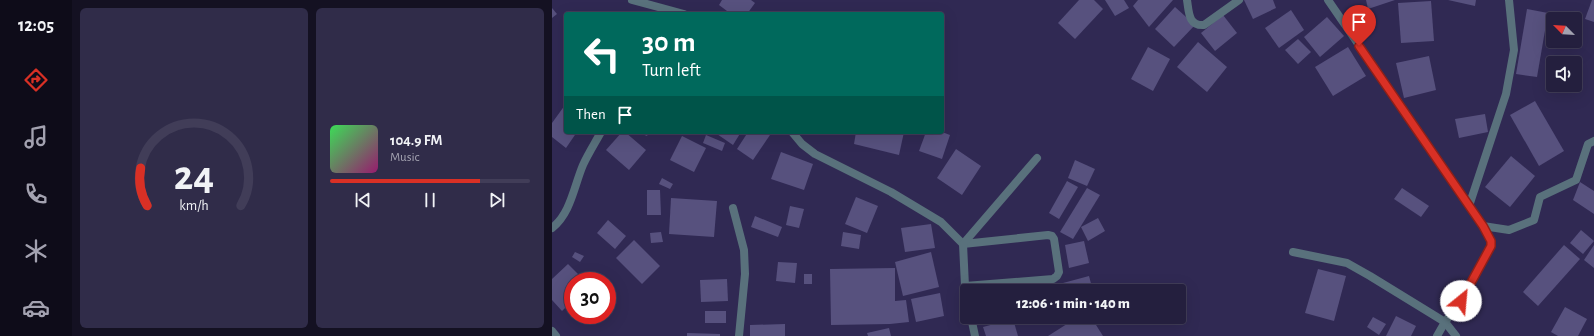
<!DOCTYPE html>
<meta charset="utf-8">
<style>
:root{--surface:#241f3e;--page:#302c49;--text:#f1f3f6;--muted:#a3a2b0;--line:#413d58;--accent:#d93025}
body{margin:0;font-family:"Alegreya Sans",sans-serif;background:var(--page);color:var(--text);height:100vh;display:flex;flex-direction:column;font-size:15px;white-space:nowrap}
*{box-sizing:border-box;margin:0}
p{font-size:13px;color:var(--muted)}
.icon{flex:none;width:22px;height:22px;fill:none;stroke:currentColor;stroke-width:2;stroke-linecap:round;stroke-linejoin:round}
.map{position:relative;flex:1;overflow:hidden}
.drawer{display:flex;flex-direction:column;gap:8px;padding:8px;background:#141122;width:480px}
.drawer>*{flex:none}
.top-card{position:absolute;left:12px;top:12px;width:380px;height:122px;border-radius:4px;box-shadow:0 4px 16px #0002,0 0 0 1px var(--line);background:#00695c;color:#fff;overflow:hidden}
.needle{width:26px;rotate:294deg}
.controls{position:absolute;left:994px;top:12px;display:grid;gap:8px}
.controls a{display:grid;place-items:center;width:36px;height:36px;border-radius:4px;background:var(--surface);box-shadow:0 4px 16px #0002,0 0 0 1px var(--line);font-size:20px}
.speed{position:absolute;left:12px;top:272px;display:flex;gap:8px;font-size:20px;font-weight:700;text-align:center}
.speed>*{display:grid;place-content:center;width:52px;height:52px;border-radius:50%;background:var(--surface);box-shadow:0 4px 16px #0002,0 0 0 1px var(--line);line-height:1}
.speed .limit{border:6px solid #d22;background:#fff;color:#111}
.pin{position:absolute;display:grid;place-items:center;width:34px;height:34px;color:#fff;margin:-41px -17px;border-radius:50% 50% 50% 0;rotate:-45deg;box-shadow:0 0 4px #0007}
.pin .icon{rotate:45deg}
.me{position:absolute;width:44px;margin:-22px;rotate:28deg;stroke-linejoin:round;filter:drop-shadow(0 0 3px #0008)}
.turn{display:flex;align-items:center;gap:14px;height:84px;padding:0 12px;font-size:18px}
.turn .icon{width:52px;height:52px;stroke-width:2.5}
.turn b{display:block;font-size:28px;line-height:34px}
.then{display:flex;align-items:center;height:38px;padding:0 12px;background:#0003;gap:8px;font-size:15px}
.drawer .card{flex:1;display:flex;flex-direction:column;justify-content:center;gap:6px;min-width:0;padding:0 14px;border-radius:6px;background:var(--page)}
.drawer .dial{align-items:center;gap:0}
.dial svg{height:104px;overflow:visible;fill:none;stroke:var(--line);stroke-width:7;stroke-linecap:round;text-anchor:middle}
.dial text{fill:var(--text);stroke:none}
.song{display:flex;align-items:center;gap:12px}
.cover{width:48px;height:48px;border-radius:6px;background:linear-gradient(135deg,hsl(130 70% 55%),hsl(320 70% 35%))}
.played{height:4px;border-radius:2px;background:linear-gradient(90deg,var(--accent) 75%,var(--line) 75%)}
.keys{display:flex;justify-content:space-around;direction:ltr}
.drawer .tiles{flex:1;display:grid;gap:8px;grid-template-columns:repeat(2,1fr)}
.trip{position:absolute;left:408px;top:284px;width:226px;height:40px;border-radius:4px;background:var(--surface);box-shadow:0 4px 16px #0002,0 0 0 1px var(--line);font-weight:800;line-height:40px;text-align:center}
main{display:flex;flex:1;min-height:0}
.dock{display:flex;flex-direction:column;width:72px;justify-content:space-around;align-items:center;background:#0e0c19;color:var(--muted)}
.dock .icon{width:28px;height:28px}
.dock .selected{color:var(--accent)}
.dock b{font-size:18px;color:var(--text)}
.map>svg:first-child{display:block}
</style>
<main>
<nav class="dock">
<b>12:05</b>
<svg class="icon selected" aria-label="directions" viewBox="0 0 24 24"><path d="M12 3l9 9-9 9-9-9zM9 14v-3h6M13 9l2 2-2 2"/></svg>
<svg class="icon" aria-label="music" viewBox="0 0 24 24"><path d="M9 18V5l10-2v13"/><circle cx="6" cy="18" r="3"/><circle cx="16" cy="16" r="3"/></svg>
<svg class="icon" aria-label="phone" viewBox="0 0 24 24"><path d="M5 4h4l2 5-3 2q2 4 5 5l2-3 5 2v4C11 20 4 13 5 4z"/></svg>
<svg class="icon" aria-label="climate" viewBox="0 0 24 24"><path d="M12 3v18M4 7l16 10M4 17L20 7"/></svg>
<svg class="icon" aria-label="car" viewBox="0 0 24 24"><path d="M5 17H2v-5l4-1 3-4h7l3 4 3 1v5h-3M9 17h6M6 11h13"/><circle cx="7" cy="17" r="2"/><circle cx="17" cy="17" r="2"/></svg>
</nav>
<section class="drawer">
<div class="tiles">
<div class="card dial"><svg viewBox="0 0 100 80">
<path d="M14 69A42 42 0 1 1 86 69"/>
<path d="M14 69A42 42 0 0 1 9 40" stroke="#d93025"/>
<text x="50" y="56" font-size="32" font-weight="700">24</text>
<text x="50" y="72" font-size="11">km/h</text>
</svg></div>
<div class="card">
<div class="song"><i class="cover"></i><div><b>104.9 FM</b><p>Music</p></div></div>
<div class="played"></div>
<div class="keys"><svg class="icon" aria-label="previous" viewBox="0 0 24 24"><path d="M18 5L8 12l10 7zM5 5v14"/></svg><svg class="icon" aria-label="pause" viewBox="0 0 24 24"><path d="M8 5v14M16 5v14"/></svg><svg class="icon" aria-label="next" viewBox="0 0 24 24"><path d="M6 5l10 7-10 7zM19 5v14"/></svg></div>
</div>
</div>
</section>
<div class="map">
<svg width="1042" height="336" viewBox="0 0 1042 336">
<rect width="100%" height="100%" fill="#302953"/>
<g fill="#57517e">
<polygon points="170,0 199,0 203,3 195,14 179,14 167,5"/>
<polygon points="527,0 542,0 551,9 523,39 506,23"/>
<polygon points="553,0 572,0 577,8 563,16"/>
<polygon points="586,0 621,0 597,27 581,6"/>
<polygon points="692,0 721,0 724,8 701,19"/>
<polygon points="814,0 843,0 816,9"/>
<polygon points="896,0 924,0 923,6"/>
<polygon points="1040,0 1042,0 1042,22 1033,19"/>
<polygon points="879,1 882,41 849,43 846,3"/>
<polygon points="623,7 643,25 622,47 603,29"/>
<polygon points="0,8 5,14 0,18"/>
<polygon points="975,9 996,13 985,77 964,74"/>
<polygon points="739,10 752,30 727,48 713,28"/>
<polygon points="671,15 685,33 663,51 649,33"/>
<polygon points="775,17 792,36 768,57 752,37"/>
<polygon points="746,39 759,52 746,64 733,50"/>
<polygon points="646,42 675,67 655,92 625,67"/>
<polygon points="596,47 618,59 601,91 579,79"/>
<polygon points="796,47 814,76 781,96 763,67"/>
<polygon points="877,56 884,90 852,98 844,63"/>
<polygon points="983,101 1012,151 987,166 958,115"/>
<polygon points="13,105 14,106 14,132 25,132 14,148 0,137 0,123"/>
<polygon points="933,114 936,132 907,138 903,119"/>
<polygon points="70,132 73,132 94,150 77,170 54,150"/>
<polygon points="85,132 97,132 95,136"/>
<polygon points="162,132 189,132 181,145"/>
<polygon points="196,132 220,132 201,160 185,149"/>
<polygon points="304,132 352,132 347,155 302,144"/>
<polygon points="374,132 390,132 398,135 390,159 367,151"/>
<polygon points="154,135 173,143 170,151 151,143"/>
<polygon points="130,136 154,148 142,172 118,160"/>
<polygon points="404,149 429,166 410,195 385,178"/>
<polygon points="229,152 261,164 252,190 219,179"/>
<polygon points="959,156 983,176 958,207 933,187"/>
<polygon points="523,160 543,169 535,186 516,178"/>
<polygon points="110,178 121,184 118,189 107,184"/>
<polygon points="515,181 526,187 507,219 497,213"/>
<polygon points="1028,182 1042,191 1042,214 1021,200"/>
<polygon points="535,188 548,195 521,239 508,232"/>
<polygon points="850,188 877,206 869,217 842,199"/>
<polygon points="95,190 108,190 109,215 95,215"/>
<polygon points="304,197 326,206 315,233 293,224"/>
<polygon points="119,198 165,201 162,237 117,234"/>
<polygon points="238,206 252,209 247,228 234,225"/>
<polygon points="203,216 230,227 226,237 199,227"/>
<polygon points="546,218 553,231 536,241 529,227"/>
<polygon points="56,220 74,236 63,249 45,233"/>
<polygon points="379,224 383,248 353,252 349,228"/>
<polygon points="1029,230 1042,241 1031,254 1018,243"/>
<polygon points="109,232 111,242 99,243 98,233"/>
<polygon points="291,232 309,235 307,249 289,246"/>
<polygon points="82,240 108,266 90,284 64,258"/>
<polygon points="532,241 537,263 517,268 513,245"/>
<polygon points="1012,245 1028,259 986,306 971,292"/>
<polygon points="1042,245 1042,268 1032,260"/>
<polygon points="23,252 32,256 28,262 20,257"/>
<polygon points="379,252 387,287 351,296 343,262"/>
<polygon points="226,262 245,263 243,283 224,281"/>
<polygon points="16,264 33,281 21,281 21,300 10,311 0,300 0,279"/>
<polygon points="343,268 343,301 354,300 357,322 338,324 279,325 278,269"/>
<polygon points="766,269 794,276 782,321 753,313"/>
<rect x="252" y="274" width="8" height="10"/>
<polygon points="537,276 541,291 513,291 511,283"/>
<polygon points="175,279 176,301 149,302 148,280"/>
<polygon points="388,293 392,316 364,322 359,299"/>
<polygon points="1013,307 1035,319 1026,336 1006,336 999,332"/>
<rect x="153" y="311" width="21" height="12"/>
<polygon points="844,316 864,326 859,336 834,336"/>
<polygon points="526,317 539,317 551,336 496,336"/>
<polygon points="821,317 834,324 827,335 815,327"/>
<polygon points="461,319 466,336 434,336 431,327"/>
<polygon points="233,324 233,336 198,336 198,325"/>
<polygon points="337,328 339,336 316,336 315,333"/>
<polygon points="135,333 168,334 168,336 135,336"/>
</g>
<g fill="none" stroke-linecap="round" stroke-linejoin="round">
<g stroke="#59717c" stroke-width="8">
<polyline points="80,0 132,14"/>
<path d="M635 0C637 12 636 26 652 25L687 0"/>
<polyline points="776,0 931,226 939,241 939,246 909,301 893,322 904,336"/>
<polyline points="240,132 250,144 263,154 339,192 389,222 411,244 496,235 500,236 502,239 507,272 505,276 501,279 413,286"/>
<polyline points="917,206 954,94 962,50 957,0"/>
<polyline points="181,208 192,250 193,274 187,336"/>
<polyline points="931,226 957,230 982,220 988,197 1024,180 1036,144 1042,141"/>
<path d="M0 228C19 213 22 186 31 165 36 154 43 143 49 132"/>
<polyline points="741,252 795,263 818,276 893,322 885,336"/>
<polyline points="415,298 413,286 411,244 485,158"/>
<polyline points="419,317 423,336"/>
<polyline points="0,331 4,336"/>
</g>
</g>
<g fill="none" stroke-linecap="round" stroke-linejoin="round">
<g stroke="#8d1f18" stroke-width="10">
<polyline id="route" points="807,46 931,226 939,241 939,246 909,301"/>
</g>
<use href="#route" stroke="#d93025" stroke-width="7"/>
</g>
</svg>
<div class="controls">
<a><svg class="needle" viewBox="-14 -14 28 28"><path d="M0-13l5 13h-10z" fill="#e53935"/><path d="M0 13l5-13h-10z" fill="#a3a2b0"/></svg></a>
<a><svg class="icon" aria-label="sound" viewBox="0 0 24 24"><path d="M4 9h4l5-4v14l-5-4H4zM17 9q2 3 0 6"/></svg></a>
</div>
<div class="speed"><div class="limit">30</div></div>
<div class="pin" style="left:807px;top:46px;background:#d93025"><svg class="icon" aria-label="arrive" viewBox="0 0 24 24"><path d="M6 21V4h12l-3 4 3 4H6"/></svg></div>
<svg class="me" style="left:909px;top:301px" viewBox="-20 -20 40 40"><circle r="19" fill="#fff"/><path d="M0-13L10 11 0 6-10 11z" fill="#d93025"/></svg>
<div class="trip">12:06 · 1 min · 140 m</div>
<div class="top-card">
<div class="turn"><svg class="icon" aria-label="left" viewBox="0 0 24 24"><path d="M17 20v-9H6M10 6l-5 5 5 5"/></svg><div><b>30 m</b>Turn left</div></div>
<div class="then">Then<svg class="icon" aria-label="arrive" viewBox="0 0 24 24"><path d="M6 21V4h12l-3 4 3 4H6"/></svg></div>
</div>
</div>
</main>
